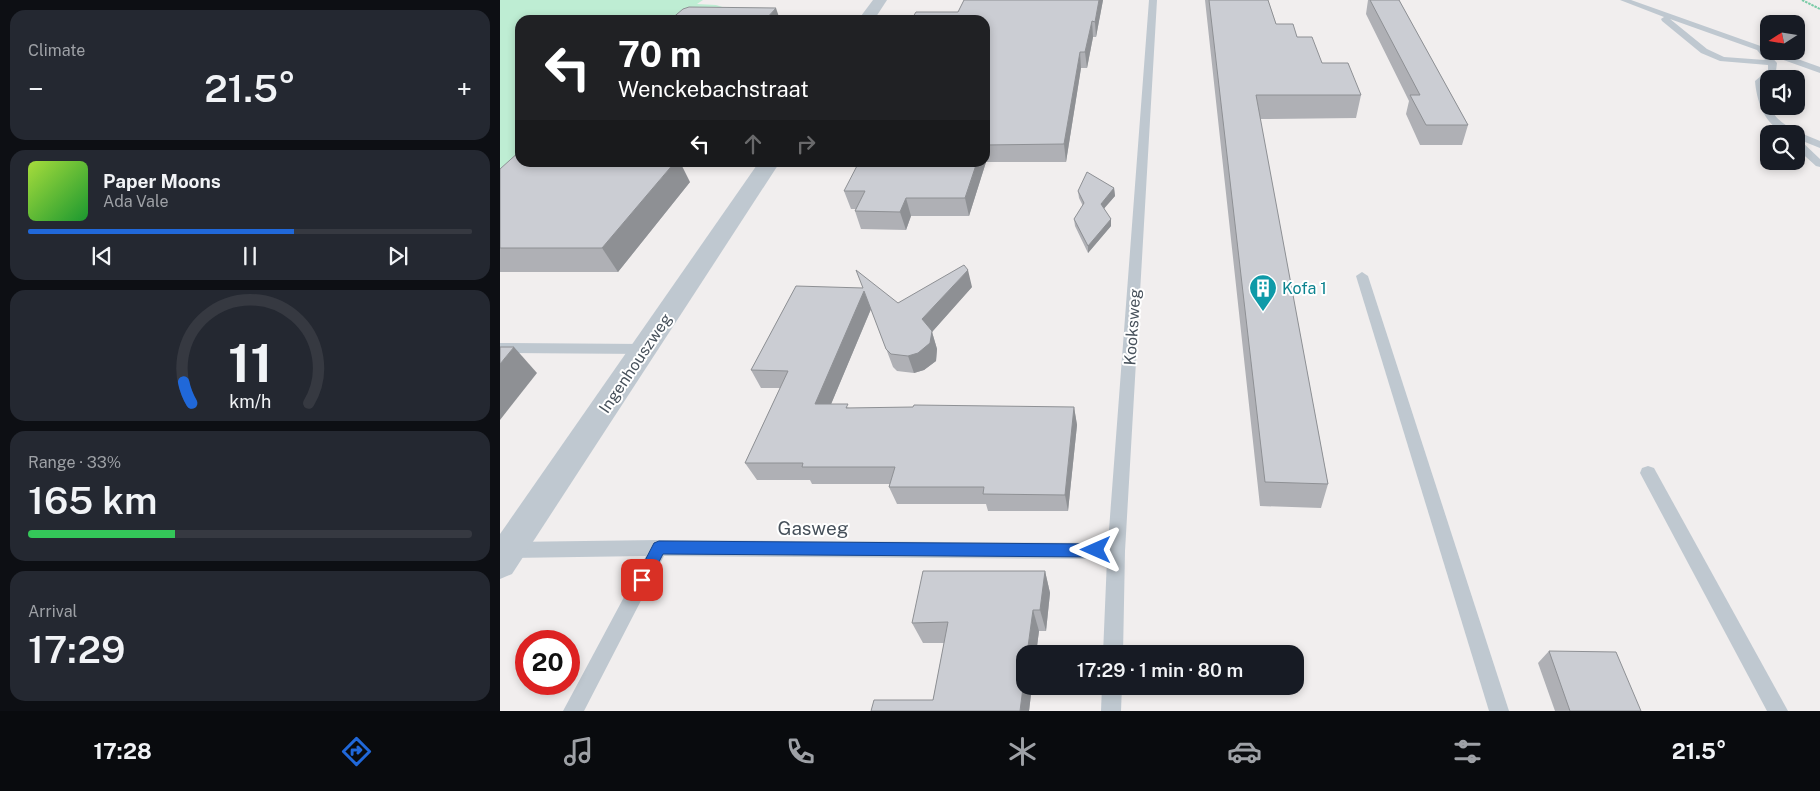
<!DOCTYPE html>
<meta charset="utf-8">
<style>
:root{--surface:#171b24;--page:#242831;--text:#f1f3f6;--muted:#9ea1a6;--line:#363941;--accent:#2068d9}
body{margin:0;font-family:"Public Sans",sans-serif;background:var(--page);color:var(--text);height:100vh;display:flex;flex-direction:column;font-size:19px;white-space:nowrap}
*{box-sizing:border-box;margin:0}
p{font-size:16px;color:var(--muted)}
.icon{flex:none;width:28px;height:28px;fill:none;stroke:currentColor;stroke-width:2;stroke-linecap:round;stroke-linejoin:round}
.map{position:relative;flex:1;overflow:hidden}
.drawer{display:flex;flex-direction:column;gap:10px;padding:10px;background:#0d0f14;width:500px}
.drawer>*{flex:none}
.top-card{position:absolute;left:15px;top:15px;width:475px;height:152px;border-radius:15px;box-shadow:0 2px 8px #0003;background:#202124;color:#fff;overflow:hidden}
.needle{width:32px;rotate:258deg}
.fabs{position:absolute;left:1260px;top:15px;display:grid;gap:10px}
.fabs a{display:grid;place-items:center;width:45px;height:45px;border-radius:10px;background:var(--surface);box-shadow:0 2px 8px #0003;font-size:25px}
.speed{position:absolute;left:15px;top:630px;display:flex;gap:10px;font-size:25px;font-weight:700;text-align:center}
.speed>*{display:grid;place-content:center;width:65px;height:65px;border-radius:50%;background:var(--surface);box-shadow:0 2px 8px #0003;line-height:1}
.speed .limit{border:8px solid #d22;background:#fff;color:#111}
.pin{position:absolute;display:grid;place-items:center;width:42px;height:42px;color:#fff;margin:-21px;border-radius:10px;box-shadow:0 2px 8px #0006}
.me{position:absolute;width:55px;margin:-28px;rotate:270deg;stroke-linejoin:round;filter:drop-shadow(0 0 4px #0008)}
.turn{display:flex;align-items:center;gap:18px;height:105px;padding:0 20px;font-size:22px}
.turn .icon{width:65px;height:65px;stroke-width:2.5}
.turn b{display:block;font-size:35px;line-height:42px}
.lanes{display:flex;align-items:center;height:48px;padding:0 20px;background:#0003;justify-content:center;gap:25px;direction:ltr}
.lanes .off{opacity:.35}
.big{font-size:38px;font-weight:600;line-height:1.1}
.drawer .widget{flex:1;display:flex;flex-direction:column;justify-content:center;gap:8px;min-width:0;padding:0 18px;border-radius:15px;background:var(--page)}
.drawer .dial{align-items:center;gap:0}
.dial svg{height:130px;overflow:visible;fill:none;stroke:var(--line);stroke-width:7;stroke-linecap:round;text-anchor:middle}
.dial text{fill:var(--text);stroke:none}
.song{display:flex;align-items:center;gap:15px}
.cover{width:60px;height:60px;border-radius:8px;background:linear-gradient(135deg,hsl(80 70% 55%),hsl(130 70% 35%))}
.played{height:5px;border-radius:2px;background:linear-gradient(90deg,var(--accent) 60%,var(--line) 60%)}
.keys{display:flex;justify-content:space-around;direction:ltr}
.heat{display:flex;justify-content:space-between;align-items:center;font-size:28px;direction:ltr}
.charge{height:8px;border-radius:4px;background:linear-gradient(90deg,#34c759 33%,var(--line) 0)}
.trip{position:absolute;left:516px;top:645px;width:288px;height:50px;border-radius:15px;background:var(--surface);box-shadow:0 2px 8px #0003;font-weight:600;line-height:50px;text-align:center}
.dock{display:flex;height:80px;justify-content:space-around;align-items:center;background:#090b0e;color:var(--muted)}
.dock .icon{width:35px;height:35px}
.dock .on{color:var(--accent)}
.dock b{font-size:22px;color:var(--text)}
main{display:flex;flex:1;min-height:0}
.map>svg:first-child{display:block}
</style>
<main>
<section class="drawer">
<div class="widget"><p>Climate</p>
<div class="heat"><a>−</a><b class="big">21.5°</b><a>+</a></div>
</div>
<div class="widget">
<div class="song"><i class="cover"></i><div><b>Paper Moons</b><p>Ada Vale</p></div></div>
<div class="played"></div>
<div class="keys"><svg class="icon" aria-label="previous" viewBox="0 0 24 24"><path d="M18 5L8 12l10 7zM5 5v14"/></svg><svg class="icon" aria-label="pause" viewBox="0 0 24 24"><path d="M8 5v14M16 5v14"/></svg><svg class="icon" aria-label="next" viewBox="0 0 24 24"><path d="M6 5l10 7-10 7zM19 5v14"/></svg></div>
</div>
<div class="widget dial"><svg viewBox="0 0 100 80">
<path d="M14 69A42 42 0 1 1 86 69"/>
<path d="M14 69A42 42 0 0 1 9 56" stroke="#2068d9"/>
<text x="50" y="56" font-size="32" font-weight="700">11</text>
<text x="50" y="72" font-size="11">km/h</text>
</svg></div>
<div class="widget"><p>Range · 33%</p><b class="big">165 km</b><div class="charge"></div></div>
<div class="widget"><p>Arrival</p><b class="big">17:29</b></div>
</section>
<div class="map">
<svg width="1320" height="711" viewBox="0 0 1320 711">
<rect width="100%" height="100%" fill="#f1eeee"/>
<polygon fill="#beedd3" points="0,0 203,0 197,4 216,5 232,10 231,20 20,20 20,162 0,207"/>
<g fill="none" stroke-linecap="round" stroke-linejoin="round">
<polyline stroke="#78caa5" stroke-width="2" stroke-dasharray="2.5 1" stroke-linecap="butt" points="1302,0 1320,9"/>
<g fill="#bfc8d0" fill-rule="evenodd">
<polygon points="649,0 657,0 625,551 623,654 603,654 607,559 164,556 84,711 63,711 146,556 10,558 4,556 1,550 4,544 10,542 159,540 608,543"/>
<path d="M1120 0H1131L1269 49V51H1275L1320 67V73L1270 55 1277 63 1276 71 1263 82C1267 121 1287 128 1320 141V148L1300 140 1320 159V167L1316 166 1296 148V139L1299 140 1296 139V134C1268 134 1257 105 1255 81L1268 70V65L1220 61 1201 53 1162 21 1161 19 1164 17ZM1170 19 1257 50 1265 60 1224 57 1207 49Z"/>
<polygon points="862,272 868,276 1009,711 989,711 856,276"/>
<polygon points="0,343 144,344 149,346 151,349 149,352 144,354 0,353"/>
<polygon points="1148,466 1154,468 1288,711 1267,711 1140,473 1142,468"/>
<polygon points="602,686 622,686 621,711 601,711"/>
</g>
<g fill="#bfc8d0" fill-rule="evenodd">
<polygon points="373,0 387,0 374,20 358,20"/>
<polygon points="259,162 280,162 12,574 0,579 0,534"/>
</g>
</g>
<g fill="#afb0b5">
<polygon points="464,0 603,0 596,37 593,37 587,68 581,68 566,162 486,162 469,216 411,216 406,230 361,229 355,211 356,209 351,209 344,191 485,162 485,20 458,12"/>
<polygon points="705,0 768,0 776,24 797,37 822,63 861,95 856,118 760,119 828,484 821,508 760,506"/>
<polygon points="868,0 899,0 968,125 962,145 920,145 906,114 909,101 866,14"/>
<polygon points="0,169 190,182 118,272 0,272"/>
<polygon points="614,188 615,196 604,208 611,226 588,253 575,226 574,219 583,206 579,198 578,191"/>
<polygon points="296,286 398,303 472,287 432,332 437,349 436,361 424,370 414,373 397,371 393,367 371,309 331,404 350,408 574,407 577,425 568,511 488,511 486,504 397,504 389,487 390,484 312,484 310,480 257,480 245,463 280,388 261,388 251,370"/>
<polygon points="545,571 550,593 546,631 539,631 536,654 525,654 525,686 532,686 529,711 371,711 433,700 444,643 423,643 412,623"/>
<polygon points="1049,651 1141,711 1055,711 1038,663"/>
</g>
<g fill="#8e9094">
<polygon points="599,0 603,0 596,37 595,22"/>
<polygon points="276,8 280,20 265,20"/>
<polygon points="592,21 593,37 587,68 585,52"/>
<polygon points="580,52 581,68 566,162 564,144"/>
<polygon points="485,155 486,162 469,216 465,198 477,162 485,162"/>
<polygon points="175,162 180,162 190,182 118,272 102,248"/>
<polygon points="614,188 615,196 602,211 601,204"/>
<polygon points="406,198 411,216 406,230 400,212"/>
<polygon points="611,219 611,226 588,253 588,246"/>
<polygon points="468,270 472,287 432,332 437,349 436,361 424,370 414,373 408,356 422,319"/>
<polygon points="364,291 371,309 324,421 315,404"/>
<polygon points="14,347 37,373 0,420 0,364"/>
<polygon points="574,407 577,425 568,511 565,495"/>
<polygon points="545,571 550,593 546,631 540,610"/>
<polygon points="533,610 539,631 536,654 527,654"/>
<polygon points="525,672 525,686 532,686 529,711 520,711"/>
</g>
<g fill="#cbcdd3" stroke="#8e9094">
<polygon points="464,0 599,0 595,22 592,21 585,52 580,52 564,144 485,145 485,20 411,20 416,12 458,12"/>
<polygon points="709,0 768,0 776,24 793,24 797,37 812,37 822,63 848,63 861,95 756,95 828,484 765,482"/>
<polygon points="870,0 899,0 968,125 926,125 910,95 920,95"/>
<polygon points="189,7 276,8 265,20 170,20 183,9"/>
<polygon points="20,151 20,162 175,162 102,248 0,248 0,169"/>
<polygon points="359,162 477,162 465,198 406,198 400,212 355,211 365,191 344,191"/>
<polygon points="587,172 614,188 601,204 611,219 588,246 574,219 584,203 578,191"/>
<polygon points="464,265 468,270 422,319 432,331 430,343 418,353 408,356 391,354 386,349 364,291 315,404 348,404 346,408 413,407 414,405 574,407 565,495 483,494 484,487 389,487 395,467 302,467 303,463 245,463 288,371 251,370 296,286 363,288 356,270 398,303"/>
<polygon points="0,347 14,347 0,364"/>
<polygon points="423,571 545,571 540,610 533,610 527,654 525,654 525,672 520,711 371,711 374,700 433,700 448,622 412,623"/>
<polygon points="1049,651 1116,652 1141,711 1070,711"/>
</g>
<polygon fill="#2068d9" stroke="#15448d" points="159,541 596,544 601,546 604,550 601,555 596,557 163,554 147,585 142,587 137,585 135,580 137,576 154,543"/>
<defs>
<g id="building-pin" transform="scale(1.4375)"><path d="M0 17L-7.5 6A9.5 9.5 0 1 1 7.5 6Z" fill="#0f9aa8" stroke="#fff"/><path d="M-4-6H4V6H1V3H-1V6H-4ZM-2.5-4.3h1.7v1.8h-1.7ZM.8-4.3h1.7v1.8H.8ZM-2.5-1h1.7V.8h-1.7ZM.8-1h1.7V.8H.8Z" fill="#fff"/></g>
</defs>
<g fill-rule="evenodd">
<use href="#building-pin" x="763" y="288"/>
</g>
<g text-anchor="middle" stroke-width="4" stroke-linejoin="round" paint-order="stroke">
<g font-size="16" fill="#0d838f" stroke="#fff" text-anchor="start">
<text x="782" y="294">Kofa 1</text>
</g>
<g font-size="16" fill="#47515b" stroke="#fff">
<text transform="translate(632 327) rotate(-86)" y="6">Kooksweg</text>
<text transform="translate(135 363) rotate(-56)" y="6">Ingenhouszweg</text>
</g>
<g font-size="19" fill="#47515b" stroke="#fff">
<text x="313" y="535">Gasweg</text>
</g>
</g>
</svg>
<div class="fabs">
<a><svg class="needle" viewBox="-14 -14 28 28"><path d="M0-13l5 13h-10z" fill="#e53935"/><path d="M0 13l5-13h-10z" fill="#9ea1a6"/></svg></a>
<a><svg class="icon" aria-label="sound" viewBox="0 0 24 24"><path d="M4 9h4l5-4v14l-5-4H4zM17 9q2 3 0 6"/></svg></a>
<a><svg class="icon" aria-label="search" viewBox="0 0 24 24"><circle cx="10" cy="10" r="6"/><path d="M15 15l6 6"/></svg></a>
</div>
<div class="speed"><div class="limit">20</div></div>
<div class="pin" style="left:142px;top:580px;background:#d93025"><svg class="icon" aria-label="arrive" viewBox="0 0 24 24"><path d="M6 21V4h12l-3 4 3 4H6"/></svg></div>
<svg class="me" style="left:596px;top:550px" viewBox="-20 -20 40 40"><path d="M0-17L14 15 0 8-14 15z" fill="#2068d9" stroke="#fff" stroke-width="4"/></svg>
<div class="trip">17:29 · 1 min · 80 m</div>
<div class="top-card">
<div class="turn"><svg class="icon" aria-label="left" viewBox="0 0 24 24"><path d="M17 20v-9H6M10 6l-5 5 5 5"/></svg><div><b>70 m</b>Wenckebachstraat</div></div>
<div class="lanes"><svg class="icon" aria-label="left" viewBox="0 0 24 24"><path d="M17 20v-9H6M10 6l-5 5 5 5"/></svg><svg class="icon off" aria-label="ahead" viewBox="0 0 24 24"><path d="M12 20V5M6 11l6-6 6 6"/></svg><svg class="icon off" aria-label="right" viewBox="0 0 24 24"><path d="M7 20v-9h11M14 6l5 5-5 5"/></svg></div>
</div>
</div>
</main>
<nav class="dock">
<b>17:28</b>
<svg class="icon on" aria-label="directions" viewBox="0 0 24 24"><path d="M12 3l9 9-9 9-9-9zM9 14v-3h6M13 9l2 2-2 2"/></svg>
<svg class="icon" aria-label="music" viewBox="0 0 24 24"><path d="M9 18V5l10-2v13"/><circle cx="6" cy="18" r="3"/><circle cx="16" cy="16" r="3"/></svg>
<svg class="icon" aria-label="phone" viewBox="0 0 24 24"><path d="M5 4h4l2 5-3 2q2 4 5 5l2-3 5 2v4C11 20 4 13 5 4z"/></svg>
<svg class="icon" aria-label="climate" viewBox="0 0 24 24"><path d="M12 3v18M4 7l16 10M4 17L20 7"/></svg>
<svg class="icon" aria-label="car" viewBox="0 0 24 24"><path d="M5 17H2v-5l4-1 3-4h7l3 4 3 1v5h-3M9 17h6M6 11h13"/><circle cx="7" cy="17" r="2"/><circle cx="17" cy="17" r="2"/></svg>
<svg class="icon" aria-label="filters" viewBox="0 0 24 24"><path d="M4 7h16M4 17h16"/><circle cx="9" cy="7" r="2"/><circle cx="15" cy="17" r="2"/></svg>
<b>21.5°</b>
</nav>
